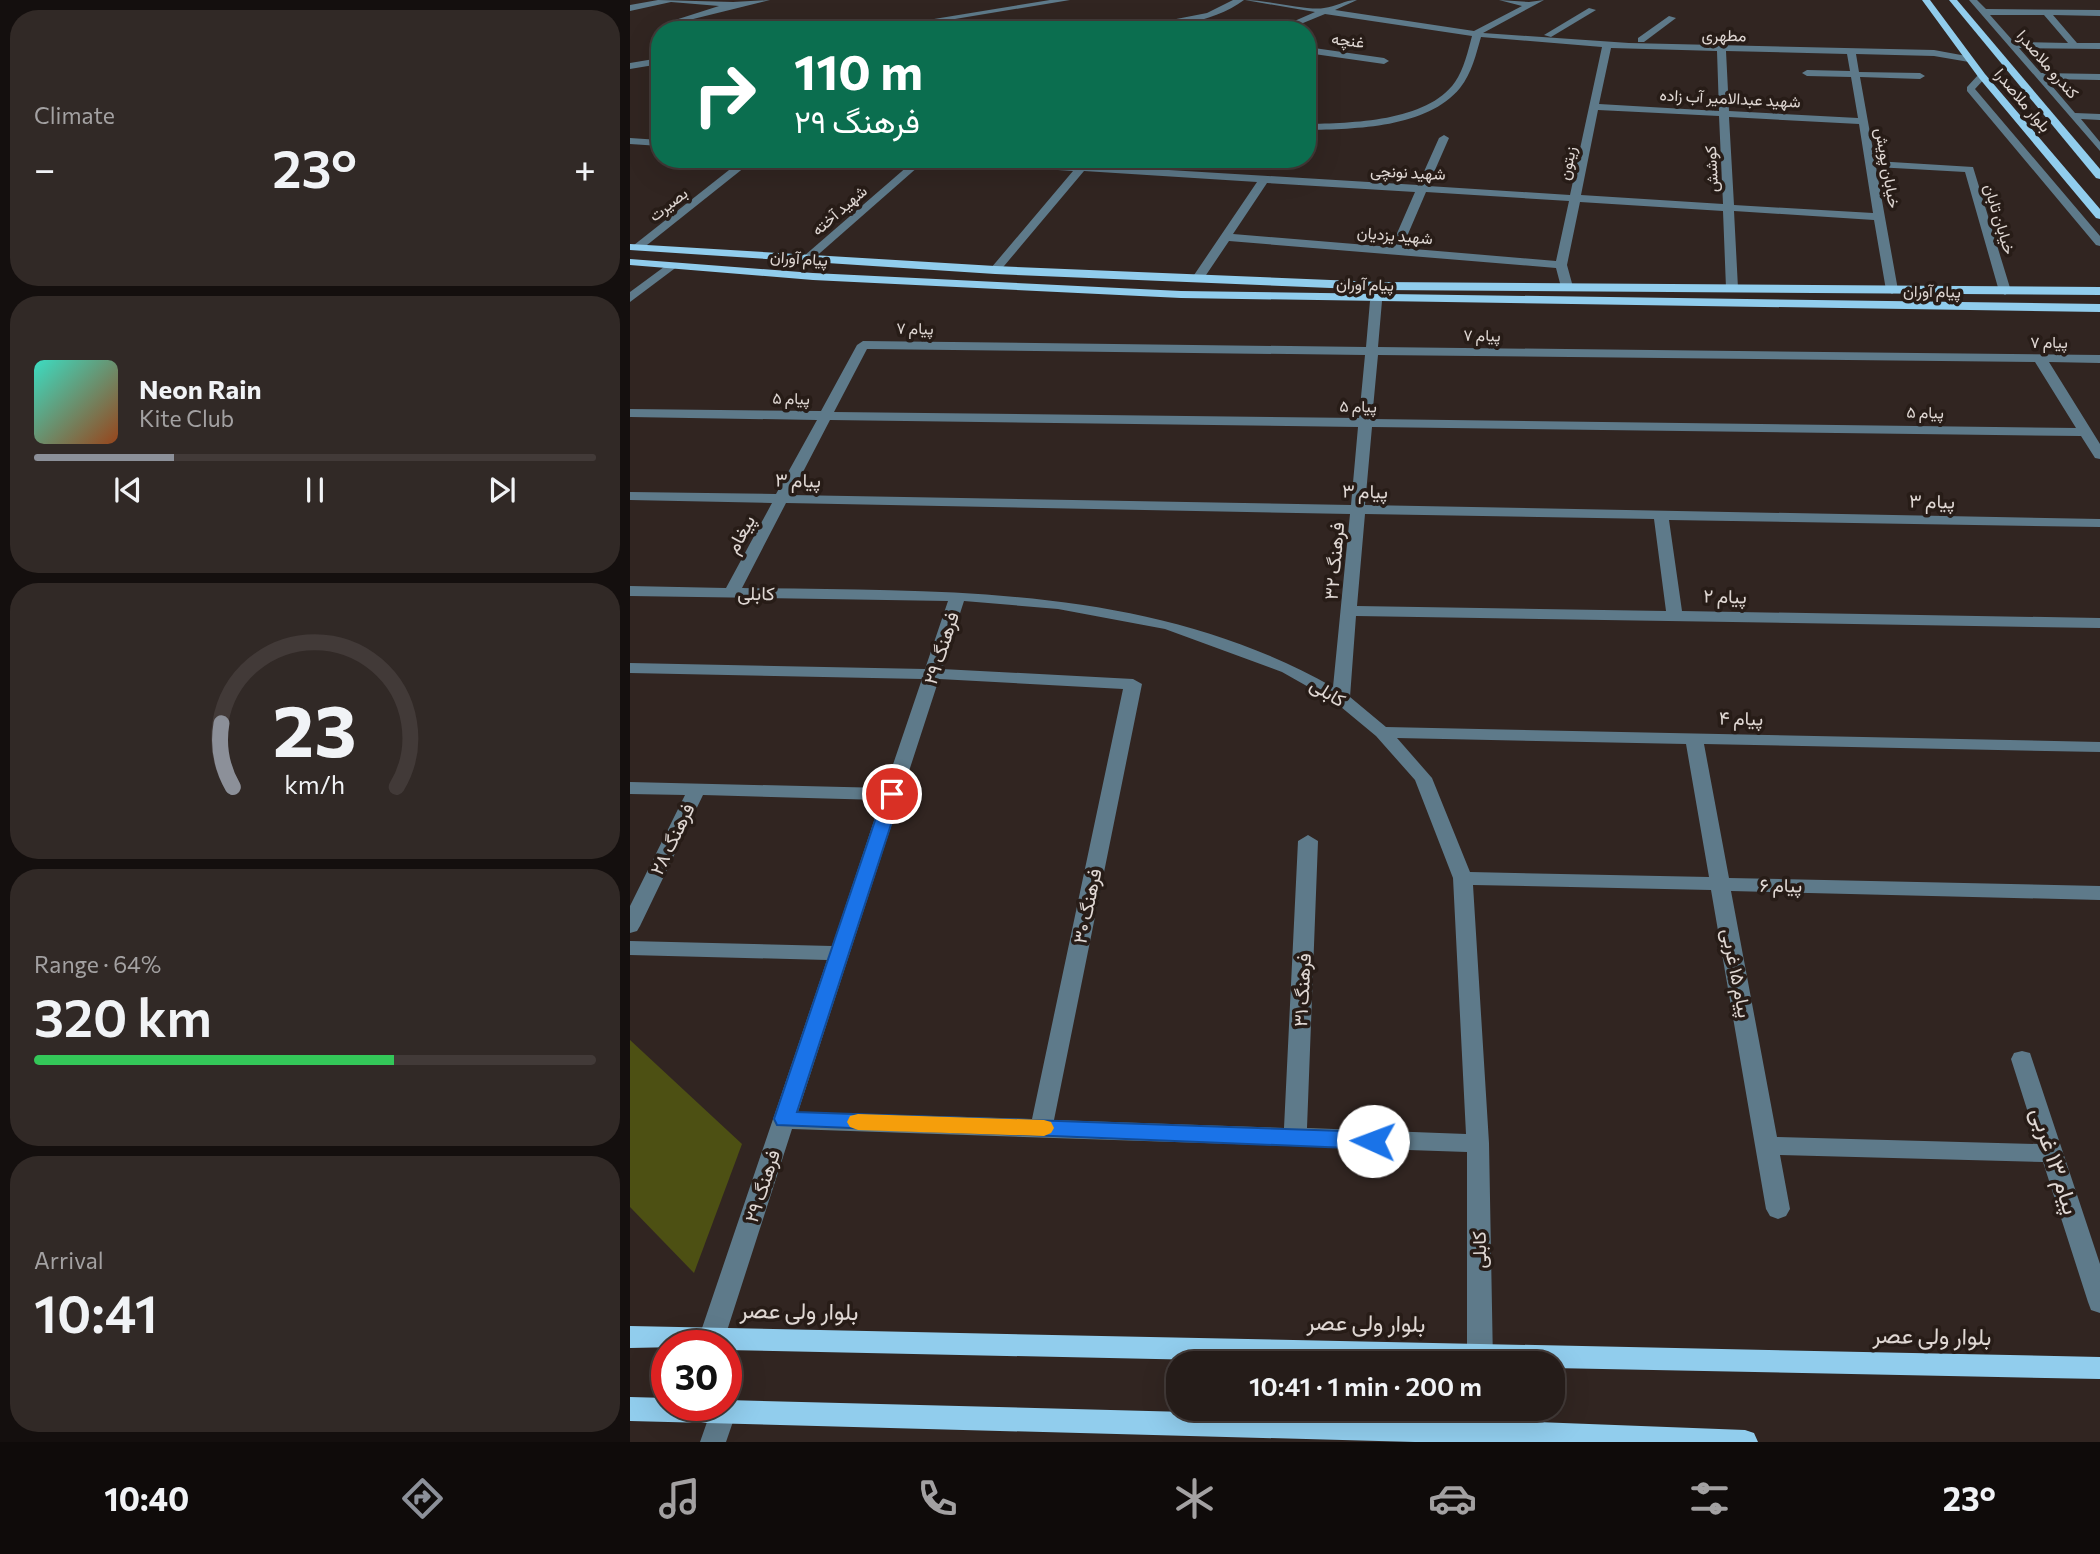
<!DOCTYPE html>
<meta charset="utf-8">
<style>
:root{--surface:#251c19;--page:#312926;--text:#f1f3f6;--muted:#a3a1a2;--line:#423a38;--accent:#8c9099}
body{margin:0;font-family:Commissioner,Vazirmatn,sans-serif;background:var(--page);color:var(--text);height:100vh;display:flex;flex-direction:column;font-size:26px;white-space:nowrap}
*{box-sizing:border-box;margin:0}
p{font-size:23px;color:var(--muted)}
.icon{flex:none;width:38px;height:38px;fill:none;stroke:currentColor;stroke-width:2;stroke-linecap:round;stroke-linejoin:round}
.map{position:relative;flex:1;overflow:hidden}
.side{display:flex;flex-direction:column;gap:10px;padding:10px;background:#140f0e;width:630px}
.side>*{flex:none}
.top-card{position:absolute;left:21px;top:21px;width:665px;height:147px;border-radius:28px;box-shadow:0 7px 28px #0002,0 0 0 2px var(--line);background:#0b6e4f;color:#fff;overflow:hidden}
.speed{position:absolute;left:21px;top:1330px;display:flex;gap:14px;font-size:35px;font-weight:700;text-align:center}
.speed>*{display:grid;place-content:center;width:91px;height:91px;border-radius:50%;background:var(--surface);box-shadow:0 7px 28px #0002,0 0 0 2px var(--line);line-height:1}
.speed .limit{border:10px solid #d22;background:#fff;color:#111}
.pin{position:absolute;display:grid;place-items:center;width:60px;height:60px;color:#fff;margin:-30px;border:4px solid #fff;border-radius:50%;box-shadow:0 2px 7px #0007}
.me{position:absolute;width:77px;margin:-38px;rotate:272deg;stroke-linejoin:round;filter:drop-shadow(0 0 5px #0008)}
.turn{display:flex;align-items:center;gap:24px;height:147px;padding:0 28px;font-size:32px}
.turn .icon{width:91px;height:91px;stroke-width:2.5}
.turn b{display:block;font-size:49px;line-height:60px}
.big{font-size:52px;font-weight:600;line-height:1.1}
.side .card{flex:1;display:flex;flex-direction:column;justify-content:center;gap:10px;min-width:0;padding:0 24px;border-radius:28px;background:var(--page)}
.side .dial{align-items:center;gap:0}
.dial svg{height:182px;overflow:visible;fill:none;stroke:var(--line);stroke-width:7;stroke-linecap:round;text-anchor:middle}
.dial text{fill:var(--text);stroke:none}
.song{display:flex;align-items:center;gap:21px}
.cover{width:84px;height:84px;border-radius:10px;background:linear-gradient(135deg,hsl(170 70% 55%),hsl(20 70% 35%))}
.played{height:7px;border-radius:4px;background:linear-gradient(90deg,var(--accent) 25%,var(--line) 25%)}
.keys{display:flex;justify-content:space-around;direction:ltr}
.heat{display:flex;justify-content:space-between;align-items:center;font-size:38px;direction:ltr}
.charge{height:10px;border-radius:5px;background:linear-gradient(90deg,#34c759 64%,var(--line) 0)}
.trip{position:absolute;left:536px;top:1351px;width:399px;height:70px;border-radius:28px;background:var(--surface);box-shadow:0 7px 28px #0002,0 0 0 2px var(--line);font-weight:600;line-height:70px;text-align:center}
.menu{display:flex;height:112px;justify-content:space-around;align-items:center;background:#0f0b0a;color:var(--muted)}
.menu .icon{width:49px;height:49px}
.menu .current{color:var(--accent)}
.menu b{font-size:32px;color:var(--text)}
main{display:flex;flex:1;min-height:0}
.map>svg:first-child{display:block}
</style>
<main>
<section class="side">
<div class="card"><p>Climate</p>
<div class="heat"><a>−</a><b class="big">23°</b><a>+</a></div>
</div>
<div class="card">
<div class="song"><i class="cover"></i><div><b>Neon Rain</b><p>Kite Club</p></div></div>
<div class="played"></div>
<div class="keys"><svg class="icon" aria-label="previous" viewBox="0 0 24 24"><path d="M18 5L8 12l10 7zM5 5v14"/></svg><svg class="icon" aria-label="pause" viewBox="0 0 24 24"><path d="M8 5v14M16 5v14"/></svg><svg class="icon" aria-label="next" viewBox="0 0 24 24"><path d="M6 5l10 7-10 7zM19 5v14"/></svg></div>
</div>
<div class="card dial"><svg viewBox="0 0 100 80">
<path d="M14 69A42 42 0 1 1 86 69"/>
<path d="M14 69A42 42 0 0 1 9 41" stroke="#8c9099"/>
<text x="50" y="56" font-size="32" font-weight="700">23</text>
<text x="50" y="72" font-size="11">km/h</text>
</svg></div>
<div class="card"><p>Range · 64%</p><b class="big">320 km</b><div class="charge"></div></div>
<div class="card"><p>Arrival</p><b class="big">10:41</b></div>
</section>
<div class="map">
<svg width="1470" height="1442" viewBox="0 0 1470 1442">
<rect width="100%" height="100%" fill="#312521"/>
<polygon fill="#4d5013" points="0,1040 112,1144 64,1273 0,1207"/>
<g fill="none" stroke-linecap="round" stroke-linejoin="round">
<g fill="#5e7a8a" fill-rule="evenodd">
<polygon points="28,0 103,2 140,0 51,22 57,30 48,30 42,21 89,6 41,2 0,11 0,5"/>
<polygon points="420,0 440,0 259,30 237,30"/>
<path d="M603 0H614C582 24 529 30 490 30L577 13Z"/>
<path d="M615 0C637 0 678 11 694 8 706 7 714 0 727 0L705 10 844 31 892 6 869 0 899 2 914 0 853 33 999 43 1304 50 1342 57 1339 62 1304 56 1226 54 1229 72 1290 73 1295 76 1290 79 1230 77 1245 161 1343 167 1381 291 1375 295 1369 291 1335 172 1246 167 1268 290 1262 294 1256 290 1244 220 1104 211 1108 288 1102 292 1096 288 1093 211 950 202 937 265 943 287 937 291 931 287 926 268 599 241 572 281 568 282 562 278 627 182 454 171 369 272H361V268L443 171 304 162 299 159H359L788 185 809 138 814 135 819 138 798 186 940 195 972 47 851 37C846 54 842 73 830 88 797 128 726 129 677 130V124C721 123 797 122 825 82 834 69 838 51 842 36L695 14 656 30H644L685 12ZM981 48 1087 51 1089 111 969 104ZM1096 51 1217 54 1220 71 1177 70 1172 73 1177 76 1221 77 1228 118 1099 111ZM968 110 1089 116 1093 204 951 195ZM1099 117 1229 124 1243 213 1104 205ZM637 183 785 192 761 247 603 234ZM796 192 939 201 926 261 772 248Z"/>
<path d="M1339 0H1347L1356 9 1470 10V16L1423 15 1447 43H1470V49L1389 48 1411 73 1470 74V80L1416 79 1445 113 1470 114V120L1451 119 1470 142V151ZM1360 15H1414L1438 43 1384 42Z"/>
<polygon points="959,8 966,10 921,37 914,35"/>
<polygon points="1039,16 1046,18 1014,42 1008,42 1008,38"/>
<polygon points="677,47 754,58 759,61 754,64 677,53"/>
<polygon points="30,58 30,64 0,69 0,63"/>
<polygon points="1349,74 1357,76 1345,89 1470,236 1470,246 1466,245 1337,91 1337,87"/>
<polygon points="0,138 30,140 30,146 0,144"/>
<polygon points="113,159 125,159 12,249 4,249 4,245"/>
<polygon points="286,159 297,159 182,260 174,260 174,256"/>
<polygon points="38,264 48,266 0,302 0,292"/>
<path d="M746 297 752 301 748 347 1470 355V363L1419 362 1470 444V459L1465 458 1451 436 742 427 735 505 1470 519V527L1039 520 1052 611 1470 618V628L726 616 720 697 756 727 1470 742V752L1074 744 1099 878 1470 886V900L1101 891 1147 1137 1408 1144 1381 1059 1384 1053 1392 1051 1400 1053 1470 1264V1313L1461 1310 1458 1302 1413 1162 1150 1155 1160 1209 1156 1216 1148 1219 1140 1216 1136 1209 1081 890 843 885 859 1143 863 1363H837V1152L162 1129 95 1337 88 1346 73 1345 69 1337 197 960 0 955V941L202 946 251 800 73 795 10 926 7 931 0 933V906L55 795 0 794V782L255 788 292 679 0 673V663L295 669 318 601 0 596V586L96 588 142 503 0 500V492L146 494 187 420 0 417V409L191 411 227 345 233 341 736 347 740 301ZM237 349 735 355 729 418 204 412ZM748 355 1405 362 1446 428 742 419ZM200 420 728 427 721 505 161 495ZM156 503 720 514 703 687C521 584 315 591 112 588ZM735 514 1024 519 1036 611 727 606ZM334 601 428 609 535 629 652 672 705 702 746 736 785 780 823 878 836 1134 677 1128 688 841 678 835 668 841 654 1128 424 1120 512 684 503 679 312 669ZM309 679 493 689 402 1119 168 1112ZM767 738 1056 744 1079 877 840 872 802 778Z"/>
<polygon points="96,1399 103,1402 107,1410 96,1442 70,1442 83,1405 96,1405"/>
<rect x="837" y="1409" width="26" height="33"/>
</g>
<g fill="#91cded" fill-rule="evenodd">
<polygon points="1292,0 1300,0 1355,74 1470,209 1470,219 1466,218 1349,78"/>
<polygon points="1319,0 1327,0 1470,169 1470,179 1466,178"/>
<polygon points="0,244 365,266 749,282 1470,287 1470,295 749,290 365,274 0,250"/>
<polygon points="0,259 183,273 551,291 1470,304 1470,312 551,298 183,280 0,265"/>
<polygon points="0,1326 1470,1357 1470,1379 922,1368 922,1363 712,1363 96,1350 96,1346 0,1348"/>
<polygon points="0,1397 37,1398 37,1405 96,1405 96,1400 827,1419 1115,1430 1124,1433 1128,1442 785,1442 0,1421"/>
</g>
</g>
<polygon fill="#1a73e8" stroke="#114b97" stroke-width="2" points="262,789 271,794 167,1112 743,1132 751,1135 754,1141 751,1146 743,1149 147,1125 144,1119 254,794"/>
<polygon fill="#f59e0b" points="228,1114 414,1120 421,1122 424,1128 421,1133 414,1136 228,1130 220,1127 217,1122 220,1116"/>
<g text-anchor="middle" stroke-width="7" stroke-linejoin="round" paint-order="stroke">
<g font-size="16" fill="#e0d8d4" stroke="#271c17">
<text transform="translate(1094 35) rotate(1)" y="6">مطهری</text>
<text transform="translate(718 40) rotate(8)" y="6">غنچه</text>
<text transform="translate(1418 64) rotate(49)" y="6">کندرو ملاصدرا</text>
<text transform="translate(1100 98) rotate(3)" y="6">شهید عبدالامیر آب زاده</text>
<text transform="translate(1393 100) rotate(50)" y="6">بلوار ملاصدرا</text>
<text transform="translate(937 163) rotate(-78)" y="6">زیتون</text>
<text transform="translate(1258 168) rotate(80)" y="6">خیابان پویش</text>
<text transform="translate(1081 169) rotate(-93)" y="6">کوشش</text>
<text transform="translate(778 172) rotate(3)" y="6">شهید نونچی</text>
<text transform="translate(38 204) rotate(-38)" y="6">بصیرت</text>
<text transform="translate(209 210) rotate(-41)" y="6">شهید آخته</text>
<text transform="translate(1370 219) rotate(73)" y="6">خیابان تابان</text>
<text transform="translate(765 235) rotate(5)" y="6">شهید یزدیان</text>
<text transform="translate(169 258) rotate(4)" y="6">پیام آوران</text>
<text transform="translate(735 284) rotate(2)" y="6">پیام آوران</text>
<text transform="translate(1302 291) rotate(1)" y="6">پیام آوران</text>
<text transform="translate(285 328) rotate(1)" y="6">پیام ۷</text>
<text transform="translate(852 335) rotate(1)" y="6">پیام ۷</text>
<text x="1419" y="348">پیام ۷</text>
<text transform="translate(161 398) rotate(1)" y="6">پیام ۵</text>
<text transform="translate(728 406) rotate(1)" y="6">پیام ۵</text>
<text transform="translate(1295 412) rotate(1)" y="6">پیام ۵</text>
</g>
<g font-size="19" fill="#e0d8d4" stroke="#271c17">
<text transform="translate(168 480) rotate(1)" y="7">پیام ۳</text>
<text transform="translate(735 491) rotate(1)" y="7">پیام ۳</text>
<text transform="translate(1302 501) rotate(1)" y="7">پیام ۳</text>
<text transform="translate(110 534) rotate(-62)" y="7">پیغام</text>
<text transform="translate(704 561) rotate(-85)" y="7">فرهنگ ۳۲</text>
<text transform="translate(126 593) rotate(1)" y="7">کابلی</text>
<text transform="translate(1095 596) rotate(1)" y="7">پیام ۲</text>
<text transform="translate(311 648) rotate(-72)" y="7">فرهنگ ۲۹</text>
<text transform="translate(698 692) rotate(32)" y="7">کابلی</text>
<text transform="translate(1111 718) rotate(1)" y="7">پیام ۴</text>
<text transform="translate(42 839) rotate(-64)" y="7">فرهنگ ۲۸</text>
<text transform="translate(1151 885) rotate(1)" y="7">پیام ۶</text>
<text transform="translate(457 906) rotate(-78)" y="7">فرهنگ ۳۰</text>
<text transform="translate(1107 973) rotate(79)" y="7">پیام ۱۵ غربی</text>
<text transform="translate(672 990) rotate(-87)" y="7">فرهنگ ۳۱</text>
<text transform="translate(132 1186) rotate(-72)" y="7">فرهنگ ۲۹</text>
<text transform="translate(849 1250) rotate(-91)" y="7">کابلی</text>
</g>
<g font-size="23" fill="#e0d8d4" stroke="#271c17">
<text transform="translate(1425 1161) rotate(72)" y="8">پیام ۱۳ غربی</text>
<text transform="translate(169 1311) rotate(1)" y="8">بلوار ولی عصر</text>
<text transform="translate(736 1323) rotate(1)" y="8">بلوار ولی عصر</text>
<text transform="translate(1302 1336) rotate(1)" y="8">بلوار ولی عصر</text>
</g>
</g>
</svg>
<div class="speed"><div class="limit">30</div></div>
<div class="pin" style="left:262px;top:794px;background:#d93025"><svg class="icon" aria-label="arrive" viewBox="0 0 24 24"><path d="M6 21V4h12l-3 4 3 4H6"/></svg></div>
<svg class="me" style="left:743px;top:1141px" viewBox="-20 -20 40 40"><circle r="19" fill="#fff"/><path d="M0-13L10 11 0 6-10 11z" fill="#1a73e8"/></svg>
<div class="trip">10:41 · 1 min · 200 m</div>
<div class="top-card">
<div class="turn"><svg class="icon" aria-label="right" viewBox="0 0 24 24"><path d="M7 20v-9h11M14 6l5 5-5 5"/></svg><div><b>110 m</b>فرهنگ ۲۹</div></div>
</div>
</div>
</main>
<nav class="menu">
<b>10:40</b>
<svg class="icon current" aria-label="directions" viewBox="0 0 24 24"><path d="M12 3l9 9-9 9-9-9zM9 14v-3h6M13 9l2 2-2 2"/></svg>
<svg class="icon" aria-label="music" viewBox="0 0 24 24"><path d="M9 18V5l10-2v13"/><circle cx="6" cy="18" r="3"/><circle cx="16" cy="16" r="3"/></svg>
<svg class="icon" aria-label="phone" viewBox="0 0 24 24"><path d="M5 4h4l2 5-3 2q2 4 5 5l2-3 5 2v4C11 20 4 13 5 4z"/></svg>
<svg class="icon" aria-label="climate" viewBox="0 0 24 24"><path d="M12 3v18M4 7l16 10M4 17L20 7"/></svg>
<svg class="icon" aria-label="car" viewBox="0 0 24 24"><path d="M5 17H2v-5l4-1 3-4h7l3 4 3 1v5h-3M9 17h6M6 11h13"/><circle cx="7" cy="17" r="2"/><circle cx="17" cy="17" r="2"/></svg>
<svg class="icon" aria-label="filters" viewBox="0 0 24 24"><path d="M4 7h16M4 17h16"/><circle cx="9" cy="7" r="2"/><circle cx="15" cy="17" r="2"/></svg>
<b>23°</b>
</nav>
